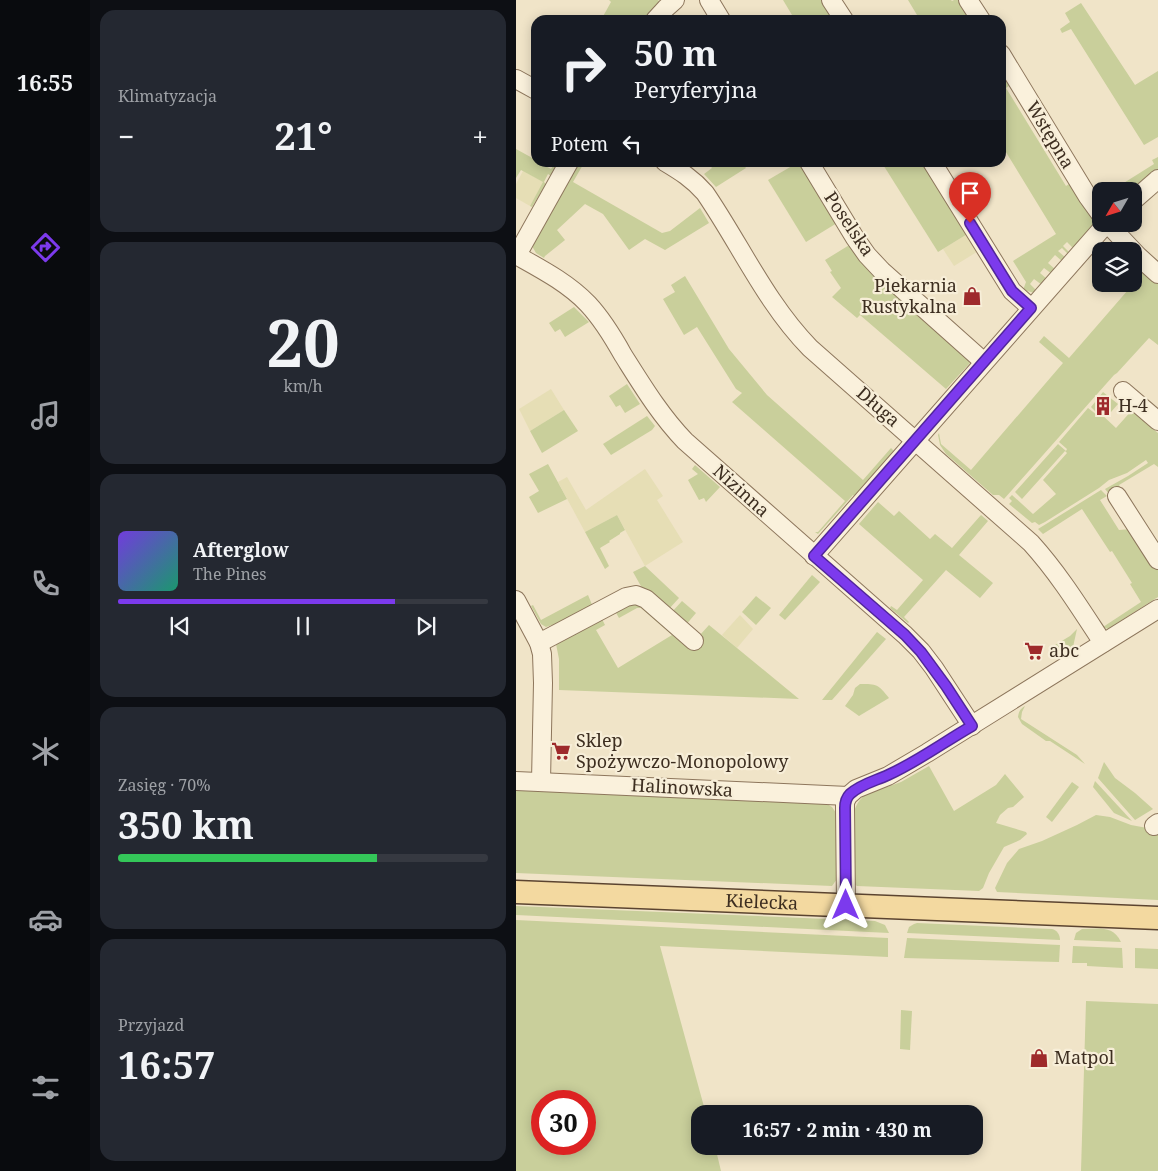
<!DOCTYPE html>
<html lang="pl">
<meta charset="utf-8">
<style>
:root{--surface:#171b24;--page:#242831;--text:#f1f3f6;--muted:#9ea1a6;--line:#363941;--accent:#7c3aed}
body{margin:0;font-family:"Noto Serif",serif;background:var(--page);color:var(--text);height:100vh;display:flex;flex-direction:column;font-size:19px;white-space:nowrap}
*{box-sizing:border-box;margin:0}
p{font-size:16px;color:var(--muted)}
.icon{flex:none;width:28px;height:28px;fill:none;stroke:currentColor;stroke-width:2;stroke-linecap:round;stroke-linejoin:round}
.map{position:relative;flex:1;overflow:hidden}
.drawer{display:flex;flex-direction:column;gap:10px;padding:10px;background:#0d0f14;width:426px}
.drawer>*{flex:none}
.hud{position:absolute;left:15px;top:15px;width:475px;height:152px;border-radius:15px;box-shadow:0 2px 12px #0003;background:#171b24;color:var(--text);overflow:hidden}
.needle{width:32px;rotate:231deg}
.fabs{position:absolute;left:576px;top:182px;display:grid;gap:10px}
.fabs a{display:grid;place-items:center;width:50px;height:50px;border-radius:10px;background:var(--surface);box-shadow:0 2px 12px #0003;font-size:25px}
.speed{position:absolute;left:15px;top:1090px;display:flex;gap:10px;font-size:25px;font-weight:700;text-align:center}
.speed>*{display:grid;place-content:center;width:65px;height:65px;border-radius:50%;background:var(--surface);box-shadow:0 2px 12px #0003;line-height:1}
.speed .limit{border:8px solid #d22;background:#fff;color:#111}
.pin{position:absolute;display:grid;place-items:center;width:42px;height:42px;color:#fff;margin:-51px -21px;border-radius:50% 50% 50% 0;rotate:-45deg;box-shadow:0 0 5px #0007}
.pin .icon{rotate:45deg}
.me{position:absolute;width:55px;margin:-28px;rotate:0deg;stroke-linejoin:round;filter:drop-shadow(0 0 4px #0008)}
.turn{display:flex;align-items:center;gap:18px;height:105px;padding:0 20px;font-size:22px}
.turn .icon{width:65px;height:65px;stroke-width:2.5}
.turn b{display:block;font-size:35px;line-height:42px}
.then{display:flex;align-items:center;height:48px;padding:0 20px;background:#0003;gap:10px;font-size:19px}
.big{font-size:38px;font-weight:700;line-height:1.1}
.drawer .widget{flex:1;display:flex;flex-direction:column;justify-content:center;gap:8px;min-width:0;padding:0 18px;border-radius:15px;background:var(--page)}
.drawer .dial{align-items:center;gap:0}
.dial b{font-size:65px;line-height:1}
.song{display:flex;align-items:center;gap:15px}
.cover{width:60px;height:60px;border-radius:8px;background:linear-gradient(135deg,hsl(260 70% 55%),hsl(160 70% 35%))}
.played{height:5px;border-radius:2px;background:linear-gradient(90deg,var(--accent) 75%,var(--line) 75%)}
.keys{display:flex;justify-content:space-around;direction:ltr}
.heat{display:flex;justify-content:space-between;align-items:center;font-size:28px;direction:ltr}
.charge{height:8px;border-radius:4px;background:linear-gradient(90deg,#34c759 70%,var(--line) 0)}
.trip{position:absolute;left:175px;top:1105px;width:292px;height:50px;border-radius:15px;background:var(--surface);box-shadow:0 2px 12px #0003;font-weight:700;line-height:50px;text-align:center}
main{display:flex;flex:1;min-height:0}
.menu{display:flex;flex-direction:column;width:90px;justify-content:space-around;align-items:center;background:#090b0e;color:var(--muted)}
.menu .icon{width:35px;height:35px}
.menu .current{color:var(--accent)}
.menu b{font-size:22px;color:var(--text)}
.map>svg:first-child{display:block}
</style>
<main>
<nav class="menu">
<b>16:55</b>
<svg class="icon current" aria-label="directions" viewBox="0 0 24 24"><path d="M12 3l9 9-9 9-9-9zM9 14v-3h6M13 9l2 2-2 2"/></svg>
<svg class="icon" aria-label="music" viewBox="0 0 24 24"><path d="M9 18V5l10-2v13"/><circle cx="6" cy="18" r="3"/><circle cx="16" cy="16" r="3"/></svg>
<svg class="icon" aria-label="phone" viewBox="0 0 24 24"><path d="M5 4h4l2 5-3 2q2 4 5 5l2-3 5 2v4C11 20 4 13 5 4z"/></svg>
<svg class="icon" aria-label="climate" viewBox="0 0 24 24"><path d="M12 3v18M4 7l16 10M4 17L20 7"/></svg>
<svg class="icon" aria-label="car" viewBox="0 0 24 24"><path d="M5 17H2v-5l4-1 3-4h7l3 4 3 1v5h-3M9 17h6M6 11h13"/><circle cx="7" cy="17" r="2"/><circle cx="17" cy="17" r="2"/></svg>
<svg class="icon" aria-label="filters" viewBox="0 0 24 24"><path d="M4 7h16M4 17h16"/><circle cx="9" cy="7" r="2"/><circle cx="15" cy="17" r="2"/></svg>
</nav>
<section class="drawer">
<div class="widget"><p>Klimatyzacja</p>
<div class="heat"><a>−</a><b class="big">21°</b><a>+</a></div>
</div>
<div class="widget dial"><b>20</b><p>km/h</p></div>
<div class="widget">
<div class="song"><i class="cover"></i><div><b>Afterglow</b><p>The Pines</p></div></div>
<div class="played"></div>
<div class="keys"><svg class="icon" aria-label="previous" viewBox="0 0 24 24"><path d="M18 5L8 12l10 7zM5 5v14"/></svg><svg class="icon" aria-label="pause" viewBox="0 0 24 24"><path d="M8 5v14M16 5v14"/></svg><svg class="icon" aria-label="next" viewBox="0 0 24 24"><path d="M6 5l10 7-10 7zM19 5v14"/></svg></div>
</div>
<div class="widget"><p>Zasięg · 70%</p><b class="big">350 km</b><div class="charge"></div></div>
<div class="widget"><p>Przyjazd</p><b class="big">16:57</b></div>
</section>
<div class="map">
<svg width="642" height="1171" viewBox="0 0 642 1171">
<rect width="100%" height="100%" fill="#f0e4c8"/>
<g fill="#e6deb5">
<polygon points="7,171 28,182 14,206 0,198 0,184"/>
<polygon points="453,233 464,250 438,266 427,249"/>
<polygon points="35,389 48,410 14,431 3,409"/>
<polygon points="129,469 147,496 141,500 167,542 129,566 101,515 69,532 42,482 51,477 70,510"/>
<polygon points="224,615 237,629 221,648 206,635"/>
</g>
<g fill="#c9cf9b" fill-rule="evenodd">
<polygon points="93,0 142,0 146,4 132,20 85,20 95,2"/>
<polygon points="267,0 308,0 320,20 279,20"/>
<polygon points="392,0 435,0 436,1 438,0 445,0 457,20 404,20"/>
<polygon points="565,3 619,85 642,71 642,137 628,145 555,29 546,33 544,29 554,22 549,13"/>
<polygon points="485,69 496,84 490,88 550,186 556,182 581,223 558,249 551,242 547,246 554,253 553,255 546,248 542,251 550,258 547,262 539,255 532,263 540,270 536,274 528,268 524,273 531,279 526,285 518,279 514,284 521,291 519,293 507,290 510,282 497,261 540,234 485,144"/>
<polygon points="0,149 20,160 20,162 24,163 35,169 39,163 42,163 35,176 32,174 28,182 30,184 16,207 14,206 27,182 5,170 0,178"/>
<polygon points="642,157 642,173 618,191 595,191 638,164 636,160"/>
<polygon points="61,163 68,163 57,182 146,233 154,231 184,208 193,223 149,250 129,239 113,250 87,214 69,204 41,230 49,240 29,256 28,258 20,253 16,246"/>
<polygon points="192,163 226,163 230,168 200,187 188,174 196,168"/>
<polygon points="281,163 286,163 321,223 290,242 252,180"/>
<polygon points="366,163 409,163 453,233 422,252"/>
<polygon points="335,244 449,355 454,363 430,389 344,315 341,318 316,297 325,288 314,272 316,271 309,260"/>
<polygon points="618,259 642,281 642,345 633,338 601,373 598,375 488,499 483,495 477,495 430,454 424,445 422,435 423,433 425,444 455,470 547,363 523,342 528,336 553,358 625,275 618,267"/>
<polygon points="169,276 213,349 251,395 347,480 375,448 380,453 341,498 337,495 302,534 299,532 302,532 329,501 216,402 226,393 220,389 181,327 168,335 147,299 159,292 155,285"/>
<polygon points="58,307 73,322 49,337 44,329 39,332 33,323"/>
<polygon points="111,384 124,404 109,413 104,405 100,407 93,396"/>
<polygon points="587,392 602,404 595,412 591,409 594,405 587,399 580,406 585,411 584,413 600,428 617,409 634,421 631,424 642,433 642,467 638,464 603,485 604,487 593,494 589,489 612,476 632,463 630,460 611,473 593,480 583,488 529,522 523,525 519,522 516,523 493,504 496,501 493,498 496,495 517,514 540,494 527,480 551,453 549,451 506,499 499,492 542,444 550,451 551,449 543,442 572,408 581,415 582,414 575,407"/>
<polygon points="48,410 62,431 26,453 14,431"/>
<polygon points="131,416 139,426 136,430 95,455 87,444"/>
<polygon points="32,464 51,499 22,513 13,497 23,491 13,474"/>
<polygon points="179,465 204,487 190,502 188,498 183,500 172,480 182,474 176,469"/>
<polygon points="585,490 591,496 584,500 603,530 616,529 642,570 642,597 592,629 587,627 625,602 614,584 616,583 596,551 594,552 566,509 527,534 522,529"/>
<polygon points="362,502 378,516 383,511 414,539 419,534 436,548 465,515 472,521 443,555 477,583 464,598 430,570 388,617 393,622 392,623 374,608 375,606 381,610 407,580 343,524"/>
<polygon points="101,515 109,530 104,533 104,534 93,541 94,542 84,548 93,566 89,569 69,532"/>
<polygon points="129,566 163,598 152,610 126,588 117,572"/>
<polygon points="296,575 304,582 269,620 263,615"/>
<polygon points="72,595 77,607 38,628 36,625 30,627 25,624 15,606 17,605 25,620"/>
<polygon points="240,596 255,608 240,625 226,612"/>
<polygon points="120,600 174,646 193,625 283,699 43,690 43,659 39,639 86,619 89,625 80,630 102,668 156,635 125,608 121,608 103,618 99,611"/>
<polygon points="166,601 180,613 169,626 155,613"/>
<polygon points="561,629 557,647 540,657 534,648 554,636"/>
<polygon points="361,632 370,639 316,700 306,700"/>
<path d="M344 684C361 684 362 684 373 698L343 716 329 706 337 695 339 688Z"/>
<path d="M509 706 506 712 505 719 561 755 569 764 534 741H530L506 724 502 717C503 711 504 709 509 706Z"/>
<polygon points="588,762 599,778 619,793 637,809 619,820 582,778"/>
<path d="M413 766 438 811 480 785 489 774 508 797 497 807 492 808 484 815 480 823 510 832 511 834 504 840 488 847 473 873 467 888 463 891 341 886 338 884 337 815C342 796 353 791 369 783L371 787 385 782Z"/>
<polygon points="579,781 616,821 598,813 577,787"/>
<polygon points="556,782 563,787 536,822 530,817"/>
<polygon points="0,788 308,802 316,807 322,816 321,879 316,886 0,873"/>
<polygon points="580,815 594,817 615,825 642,830 642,900 481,892 479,888 491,863 503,849 526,841 561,825"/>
<polygon points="0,906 359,921 369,925 373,933 0,915"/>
<path d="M0 920 372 938V957L144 946 190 1114H184V1146H199L205 1171H0ZM26 1101H69V1144H26Z"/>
<path d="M401 923 536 929C541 930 544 935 544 940L391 933 393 927 398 924Z"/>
<path d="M566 929C582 929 597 925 605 942L558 940 560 933Z"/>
<polygon points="391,938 544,945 543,962 388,958"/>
<polygon points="557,946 606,948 607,968 571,966 571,963 556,963"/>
<polygon points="619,948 642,949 642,969 619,968"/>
<polygon points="570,1001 642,1004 642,1171 565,1171"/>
<polygon points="385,1010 396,1011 394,1050 384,1049"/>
</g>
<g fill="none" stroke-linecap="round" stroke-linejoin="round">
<g stroke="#8d765c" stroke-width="20">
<g id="minor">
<polyline points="193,0 205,20"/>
<polyline points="315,0 328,20"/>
<polyline points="452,0 465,20"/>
<polyline points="139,20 150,8 159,0"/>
<polyline points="485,54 572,197 585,215"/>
<polyline points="0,79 20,90"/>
<path d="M149 162C164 171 177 179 189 193 224 244 250 303 294 348L515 543C543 574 564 608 587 643"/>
<polyline points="293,162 339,238 351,255 366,271 468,362"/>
<polyline points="416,162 496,291 515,308"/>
<polyline points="618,200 642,179"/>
<polyline points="592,224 622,256 642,274"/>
<path d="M0 255C25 269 52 283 72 304 86 319 97 337 107 355 126 385 144 415 169 441L389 635 405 651 418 668 456 726"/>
<polyline points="1,255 53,162"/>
<polyline points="607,391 642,421"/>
<polyline points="601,496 642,560"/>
<polyline points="298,556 590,224"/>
<polyline points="0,600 23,643 26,654 27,683 25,781"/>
<polyline points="23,643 110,597 120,595 130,599 178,641"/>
<polyline points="0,781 332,796"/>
<polyline points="638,826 642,823"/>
<polyline points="330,905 329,808 329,802 332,796 340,789 372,776 411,753 642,609"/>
</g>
</g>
<g stroke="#5b4430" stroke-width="25">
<g id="major">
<path id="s1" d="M0 892C214 901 428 910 642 918"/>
</g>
</g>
<use href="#minor" stroke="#faf1dc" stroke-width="18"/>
<use href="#major" stroke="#f3d9a0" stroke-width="22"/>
</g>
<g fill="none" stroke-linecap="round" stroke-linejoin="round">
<g stroke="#51269a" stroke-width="12">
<path id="route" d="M330 905 329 808C329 802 330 798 334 794 345 784 359 781 372 775 401 762 428 742 456 726L430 686 405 652 389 635 298 556 515 308 496 291 454 223"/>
</g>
<use href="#route" stroke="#7c3aed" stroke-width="9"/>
</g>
<defs>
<g id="shop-bare" transform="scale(1.5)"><path d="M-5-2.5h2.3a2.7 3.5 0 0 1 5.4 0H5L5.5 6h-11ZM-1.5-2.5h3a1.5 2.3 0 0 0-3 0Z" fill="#9e2a2b" stroke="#f7eed8" stroke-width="2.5" paint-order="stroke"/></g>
<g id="building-bare" transform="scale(1.5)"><path d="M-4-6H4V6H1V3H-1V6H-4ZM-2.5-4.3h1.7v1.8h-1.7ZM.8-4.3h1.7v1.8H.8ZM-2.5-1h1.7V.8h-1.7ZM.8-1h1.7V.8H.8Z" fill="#9e2a2b" stroke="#f7eed8" stroke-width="2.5" paint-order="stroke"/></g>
<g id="supermarket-bare" transform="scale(1.5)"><path d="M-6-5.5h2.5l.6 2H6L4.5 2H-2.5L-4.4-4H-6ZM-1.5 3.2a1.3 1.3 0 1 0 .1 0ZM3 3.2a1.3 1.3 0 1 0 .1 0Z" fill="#9e2a2b" stroke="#f7eed8" stroke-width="2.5" paint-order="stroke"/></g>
</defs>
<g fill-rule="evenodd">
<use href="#shop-bare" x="456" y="296"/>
<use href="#building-bare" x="587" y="406"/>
<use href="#supermarket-bare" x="518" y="651"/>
<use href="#supermarket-bare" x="45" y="751"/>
<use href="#shop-bare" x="523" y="1058"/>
</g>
<g text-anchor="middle" stroke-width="4.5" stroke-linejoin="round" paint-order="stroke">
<g font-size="18" fill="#3d2e20" stroke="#f7eed8">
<text transform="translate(534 135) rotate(59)" y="6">Wstępna</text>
<text transform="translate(333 224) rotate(56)" y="6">Poselska</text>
<text transform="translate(362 407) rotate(41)" y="6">Długa</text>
<text transform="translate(225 491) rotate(42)" y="6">Nizinna</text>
<text transform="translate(166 788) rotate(3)" y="6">Halinowska</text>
<text dy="6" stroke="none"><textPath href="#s1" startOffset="246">Kielecka</textPath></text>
</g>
<g font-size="18" fill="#3d2e20" stroke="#f7eed8" text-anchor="start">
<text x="441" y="292" text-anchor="end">Piekarnia<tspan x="441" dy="21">Rustykalna</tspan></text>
<text x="602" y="412">H-4</text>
<text x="533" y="657">abc</text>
<text x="60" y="747">Sklep<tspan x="60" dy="21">Spożywczo-Monopolowy</tspan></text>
<text x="538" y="1064">Matpol</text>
</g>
</g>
</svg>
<div class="fabs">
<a><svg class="needle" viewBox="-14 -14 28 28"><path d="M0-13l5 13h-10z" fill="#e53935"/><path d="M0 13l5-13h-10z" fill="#9ea1a6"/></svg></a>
<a><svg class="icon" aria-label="layers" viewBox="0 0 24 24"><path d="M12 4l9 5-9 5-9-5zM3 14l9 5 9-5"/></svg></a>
</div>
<div class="speed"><div class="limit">30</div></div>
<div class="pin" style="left:454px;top:223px;background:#d93025"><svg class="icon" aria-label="arrive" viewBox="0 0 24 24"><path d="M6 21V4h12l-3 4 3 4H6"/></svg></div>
<svg class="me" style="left:330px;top:905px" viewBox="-20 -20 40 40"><path d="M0-17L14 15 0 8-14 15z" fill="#7c3aed" stroke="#fff" stroke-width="4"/></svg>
<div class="trip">16:57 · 2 min · 430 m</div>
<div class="hud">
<div class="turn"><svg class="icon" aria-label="right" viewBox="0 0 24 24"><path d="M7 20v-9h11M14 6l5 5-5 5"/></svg><div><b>50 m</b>Peryferyjna</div></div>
<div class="then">Potem<svg class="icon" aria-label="left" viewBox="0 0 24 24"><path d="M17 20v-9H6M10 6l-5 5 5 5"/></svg></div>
</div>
</div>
</main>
